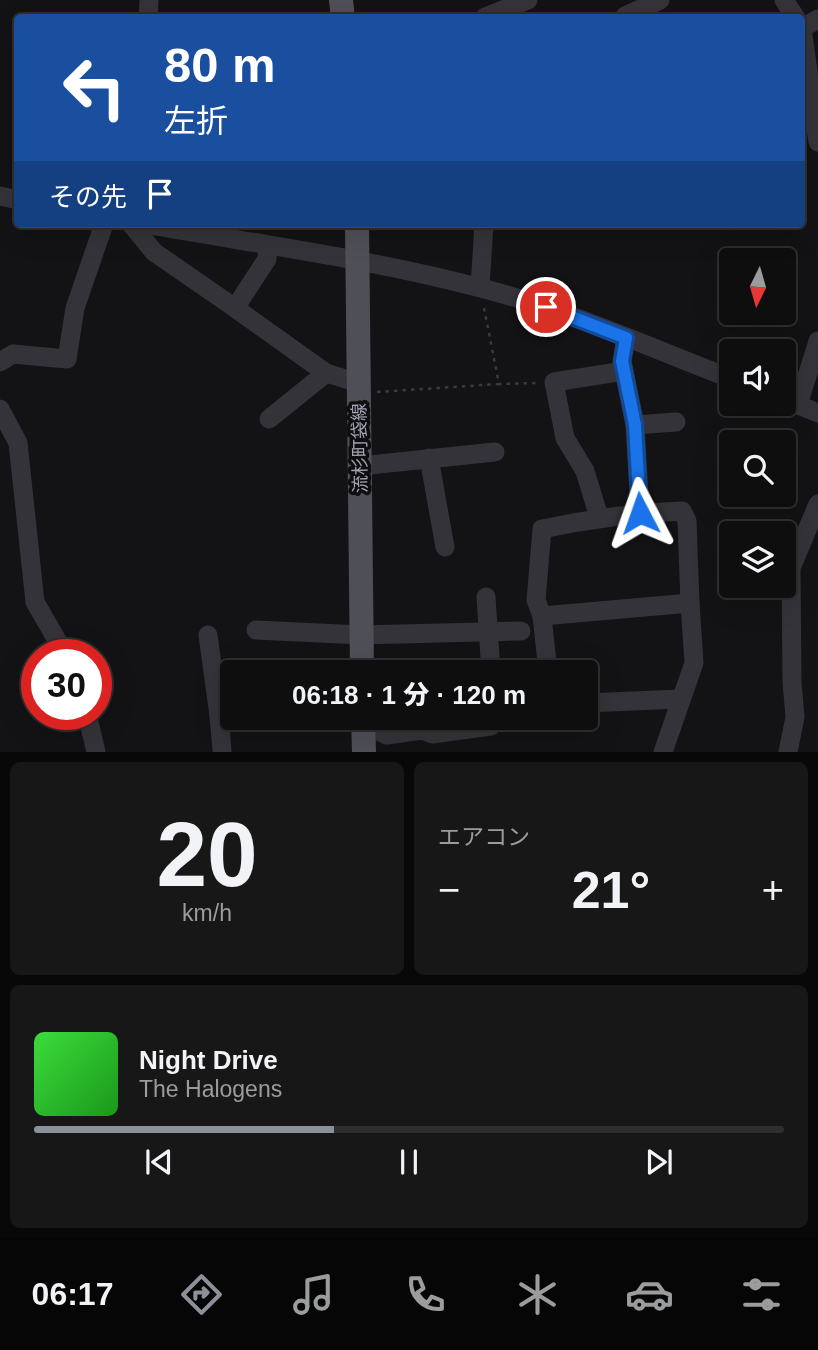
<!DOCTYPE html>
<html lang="ja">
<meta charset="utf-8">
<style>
:root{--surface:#0e0e0f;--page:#171718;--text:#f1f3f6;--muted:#9b9c9e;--line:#2e2e2f;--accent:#8c9099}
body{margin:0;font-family:Arial,"Noto Sans JP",sans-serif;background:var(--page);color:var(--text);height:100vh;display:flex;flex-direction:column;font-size:26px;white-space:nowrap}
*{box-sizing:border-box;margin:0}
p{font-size:23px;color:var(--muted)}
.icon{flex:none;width:38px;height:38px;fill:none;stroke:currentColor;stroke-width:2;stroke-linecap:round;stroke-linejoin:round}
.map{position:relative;height:752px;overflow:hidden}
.sheet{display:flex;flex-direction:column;gap:10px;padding:10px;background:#080808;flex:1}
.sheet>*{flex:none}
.banner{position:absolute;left:14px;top:14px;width:791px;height:214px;border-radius:7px;box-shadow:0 7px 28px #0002,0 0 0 2px var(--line);background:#1a4fa0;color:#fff;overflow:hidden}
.needle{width:46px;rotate:185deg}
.buttons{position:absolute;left:719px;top:248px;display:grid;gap:14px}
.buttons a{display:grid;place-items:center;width:77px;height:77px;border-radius:7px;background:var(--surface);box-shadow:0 7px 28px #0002,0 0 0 2px var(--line);font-size:35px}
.speed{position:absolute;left:21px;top:639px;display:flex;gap:14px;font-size:35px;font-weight:700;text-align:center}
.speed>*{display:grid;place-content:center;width:91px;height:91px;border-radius:50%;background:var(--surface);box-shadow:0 7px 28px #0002,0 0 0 2px var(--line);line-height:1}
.speed .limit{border:10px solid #d22;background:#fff;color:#111}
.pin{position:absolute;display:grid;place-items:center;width:60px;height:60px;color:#fff;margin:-30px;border:4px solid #fff;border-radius:50%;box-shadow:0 2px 7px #0007}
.me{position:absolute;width:77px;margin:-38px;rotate:356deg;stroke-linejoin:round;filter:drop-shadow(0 0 5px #0008)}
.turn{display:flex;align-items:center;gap:24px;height:147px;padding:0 35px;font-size:32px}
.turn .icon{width:91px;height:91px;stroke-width:2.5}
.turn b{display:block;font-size:49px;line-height:60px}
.then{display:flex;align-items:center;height:66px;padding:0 35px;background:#0003;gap:14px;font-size:26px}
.big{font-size:52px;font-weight:800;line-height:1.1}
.sheet .card{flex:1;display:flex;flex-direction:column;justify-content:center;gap:10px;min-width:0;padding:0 24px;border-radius:10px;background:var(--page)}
.sheet .dial{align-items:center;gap:0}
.dial b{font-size:91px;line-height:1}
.song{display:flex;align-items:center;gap:21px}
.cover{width:84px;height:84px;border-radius:10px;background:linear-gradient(135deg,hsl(120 70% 55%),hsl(120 70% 35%))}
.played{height:7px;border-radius:4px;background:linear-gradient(90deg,var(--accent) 40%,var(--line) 40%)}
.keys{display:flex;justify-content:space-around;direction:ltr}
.heat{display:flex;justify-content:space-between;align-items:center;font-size:38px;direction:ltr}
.sheet .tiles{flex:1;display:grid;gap:10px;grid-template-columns:1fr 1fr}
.card:last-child{grid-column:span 2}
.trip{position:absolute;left:220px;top:660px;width:378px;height:70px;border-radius:7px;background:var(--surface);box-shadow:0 7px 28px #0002,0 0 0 2px var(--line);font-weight:800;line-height:70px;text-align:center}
.tab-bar{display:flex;height:112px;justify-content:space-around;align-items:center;background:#060606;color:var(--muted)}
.tab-bar .icon{width:49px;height:49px}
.tab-bar .on{color:var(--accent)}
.tab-bar b{font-size:32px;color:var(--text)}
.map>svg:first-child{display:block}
</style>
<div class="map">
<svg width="818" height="752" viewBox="0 0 818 752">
<rect width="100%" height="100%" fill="#131214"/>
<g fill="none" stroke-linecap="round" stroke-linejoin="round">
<g stroke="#393a40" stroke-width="2.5" stroke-dasharray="3.5 5" stroke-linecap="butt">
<polyline points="484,308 499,384 537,383"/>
<polyline points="377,392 499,384"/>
</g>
<g stroke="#343339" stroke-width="19">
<polyline points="784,0 796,18"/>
<polyline points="625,16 660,0"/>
<polyline points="485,17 528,0"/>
<polyline points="148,18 149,0"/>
<polyline points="818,19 802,28 818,142"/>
<polyline points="0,196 18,200"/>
<polyline points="131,224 154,252 235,308"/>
<path d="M145 224C257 244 371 259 481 288 567 310 649 347 732 379"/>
<polyline points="268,246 267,259 235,308 326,373"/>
<polyline points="480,287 484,224"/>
<polyline points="626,338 622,361 635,425"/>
<polyline points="0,362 13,354 67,359 75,308 104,224"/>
<polyline points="784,399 818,413"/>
<polyline points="798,405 818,341"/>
<polyline points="0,409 18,443 35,602 65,654"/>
<polyline points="269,419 326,373 359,383"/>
<polyline points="429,458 445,547"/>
<polyline points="360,466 495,452"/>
<polyline points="640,513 635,425 676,422"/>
<polyline points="599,517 585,471 565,438 554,382 624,371"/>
<polyline points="486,597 491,672"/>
<path d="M542 616 536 600 542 529C589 519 634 513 682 511L687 521 690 603"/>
<polyline points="256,630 361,635 521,631"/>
<polyline points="208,635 219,716 233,713"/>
<polyline points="548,672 542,616 690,603 694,663 663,752"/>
<polyline points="586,703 680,699"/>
<polyline points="87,714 96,752"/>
<polyline points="219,716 222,750"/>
<polyline points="363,724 387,735 422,730 432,734 491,726"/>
<polyline points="788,752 795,717 792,682 791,568 818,504"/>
</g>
<g stroke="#4f4f58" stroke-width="24">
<polyline points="341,0 343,18"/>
<polyline points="357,224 362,672"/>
<polyline points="363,718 364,752"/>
</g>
</g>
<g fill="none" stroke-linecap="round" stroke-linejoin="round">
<g stroke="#114b97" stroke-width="18">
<polyline id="route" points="546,307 626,338 622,361 635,425 640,513"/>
</g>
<use href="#route" stroke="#1a73e8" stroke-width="12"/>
</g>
<g text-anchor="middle" stroke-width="7" stroke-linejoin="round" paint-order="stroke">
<g font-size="18" fill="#a4a5b4" stroke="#0e0d0f">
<text transform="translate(360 448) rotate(-91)" y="6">流杉町袋線</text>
</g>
</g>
</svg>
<div class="buttons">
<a><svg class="needle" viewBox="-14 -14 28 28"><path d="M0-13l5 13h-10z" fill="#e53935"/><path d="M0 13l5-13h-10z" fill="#9b9c9e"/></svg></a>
<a><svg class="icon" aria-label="sound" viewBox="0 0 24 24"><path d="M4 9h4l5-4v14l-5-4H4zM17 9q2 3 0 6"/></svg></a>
<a><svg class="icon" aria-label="search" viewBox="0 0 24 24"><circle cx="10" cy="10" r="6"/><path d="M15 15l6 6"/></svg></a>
<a><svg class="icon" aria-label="layers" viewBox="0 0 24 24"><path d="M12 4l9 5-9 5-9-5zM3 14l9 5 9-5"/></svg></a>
</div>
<div class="speed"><div class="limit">30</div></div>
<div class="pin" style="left:546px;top:307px;background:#d93025"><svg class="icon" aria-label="arrive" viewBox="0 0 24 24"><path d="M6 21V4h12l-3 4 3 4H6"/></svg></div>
<svg class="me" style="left:640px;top:513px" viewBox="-20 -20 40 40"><path d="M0-17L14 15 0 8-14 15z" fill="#1a73e8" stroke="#fff" stroke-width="4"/></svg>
<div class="trip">06:18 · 1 分 · 120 m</div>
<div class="banner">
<div class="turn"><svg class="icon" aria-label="left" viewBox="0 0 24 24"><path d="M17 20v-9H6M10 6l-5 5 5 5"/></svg><div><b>80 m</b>左折</div></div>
<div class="then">その先<svg class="icon" aria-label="arrive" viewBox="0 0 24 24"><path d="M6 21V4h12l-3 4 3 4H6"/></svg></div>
</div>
</div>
<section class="sheet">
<div class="tiles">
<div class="card dial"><b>20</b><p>km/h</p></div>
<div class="card"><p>エアコン</p>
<div class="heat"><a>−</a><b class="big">21°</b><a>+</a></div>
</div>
<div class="card">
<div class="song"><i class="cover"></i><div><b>Night Drive</b><p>The Halogens</p></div></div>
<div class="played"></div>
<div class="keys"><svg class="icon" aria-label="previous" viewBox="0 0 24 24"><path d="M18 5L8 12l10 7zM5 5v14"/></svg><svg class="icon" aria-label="pause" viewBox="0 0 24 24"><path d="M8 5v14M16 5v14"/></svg><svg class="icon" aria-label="next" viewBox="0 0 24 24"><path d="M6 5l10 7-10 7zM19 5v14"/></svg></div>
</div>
</div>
</section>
<nav class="tab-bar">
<b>06:17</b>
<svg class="icon on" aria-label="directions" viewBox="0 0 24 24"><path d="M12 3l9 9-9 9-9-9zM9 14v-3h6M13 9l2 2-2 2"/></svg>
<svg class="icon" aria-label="music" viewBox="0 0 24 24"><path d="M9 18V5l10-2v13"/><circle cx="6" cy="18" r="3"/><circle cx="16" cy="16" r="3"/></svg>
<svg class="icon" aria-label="phone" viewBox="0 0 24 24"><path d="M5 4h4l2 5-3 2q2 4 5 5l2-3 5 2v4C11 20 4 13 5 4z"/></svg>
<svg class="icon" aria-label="climate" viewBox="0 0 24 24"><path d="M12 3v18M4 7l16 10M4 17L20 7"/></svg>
<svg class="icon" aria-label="car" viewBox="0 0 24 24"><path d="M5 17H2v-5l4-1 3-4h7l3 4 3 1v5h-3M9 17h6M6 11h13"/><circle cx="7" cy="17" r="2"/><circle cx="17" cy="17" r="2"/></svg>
<svg class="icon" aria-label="filters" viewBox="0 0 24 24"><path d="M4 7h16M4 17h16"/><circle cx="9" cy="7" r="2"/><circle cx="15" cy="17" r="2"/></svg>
</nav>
